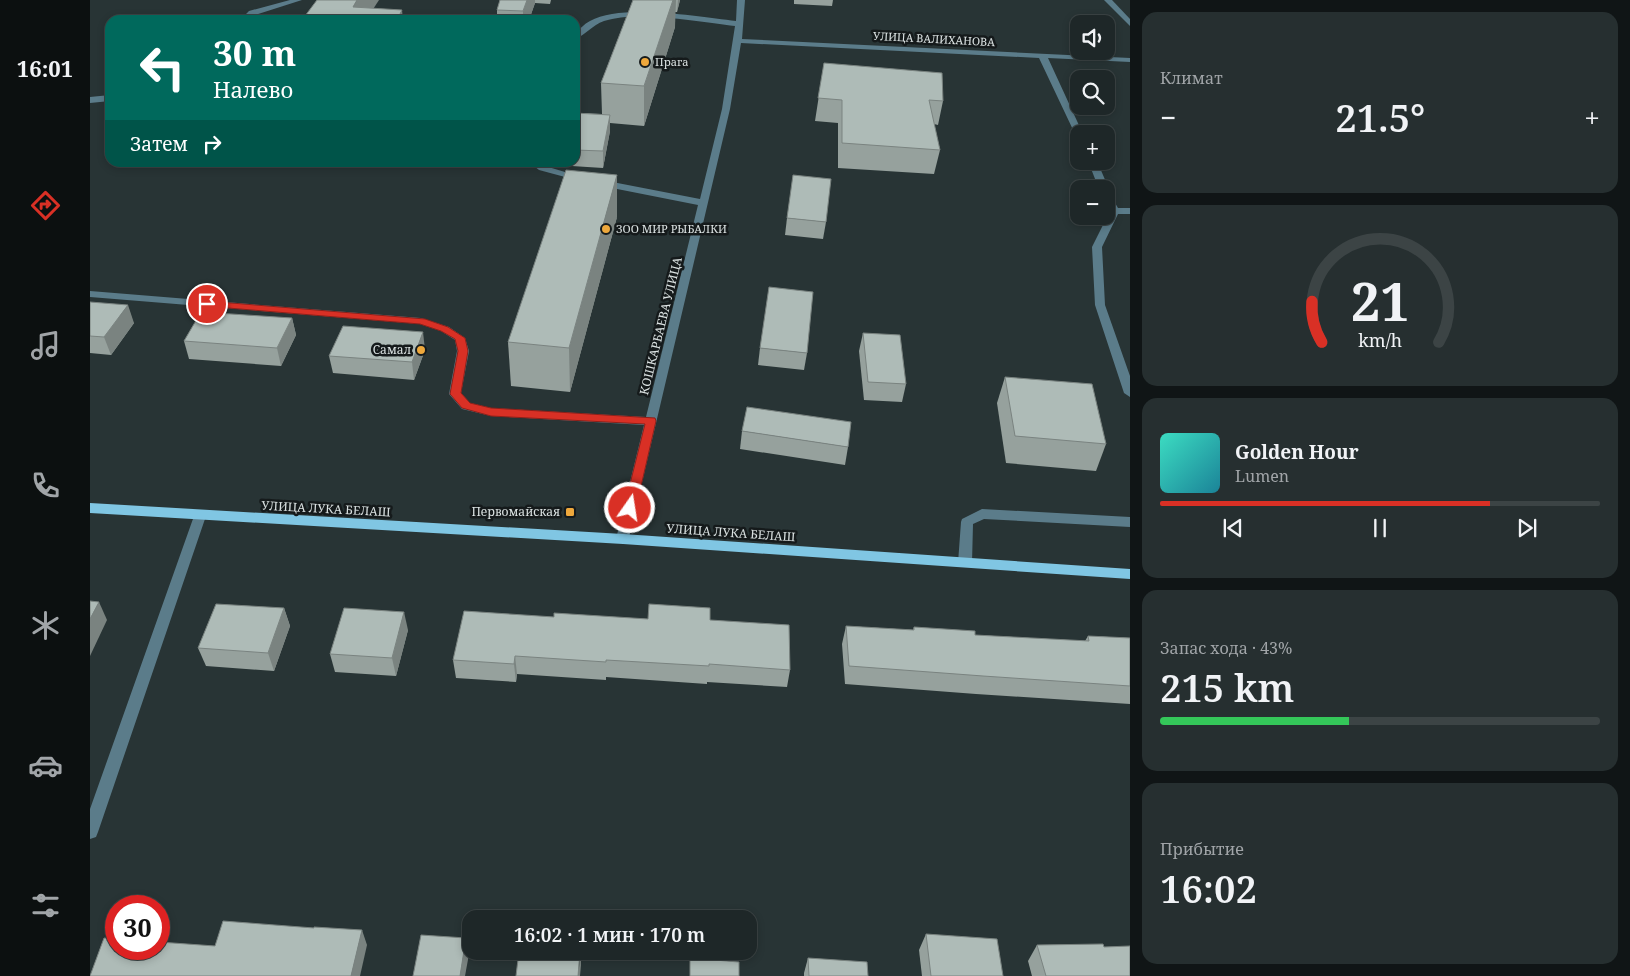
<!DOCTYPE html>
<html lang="ru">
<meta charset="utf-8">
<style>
:root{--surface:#1e2728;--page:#262f30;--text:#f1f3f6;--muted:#a1a5a8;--line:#3c4445;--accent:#d93025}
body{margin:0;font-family:"Noto Serif",serif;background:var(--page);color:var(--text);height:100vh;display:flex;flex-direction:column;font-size:19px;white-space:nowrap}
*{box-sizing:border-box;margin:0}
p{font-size:16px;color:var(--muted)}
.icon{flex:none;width:28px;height:28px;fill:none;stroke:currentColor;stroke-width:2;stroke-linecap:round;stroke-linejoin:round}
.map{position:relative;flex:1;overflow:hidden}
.side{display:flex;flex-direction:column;gap:12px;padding:12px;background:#101516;width:500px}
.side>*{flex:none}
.top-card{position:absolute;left:15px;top:15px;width:475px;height:152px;border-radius:15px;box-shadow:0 2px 8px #0003,0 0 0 1px var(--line);background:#00695c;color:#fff;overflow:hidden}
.controls{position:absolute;left:980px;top:15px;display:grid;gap:10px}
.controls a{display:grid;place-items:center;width:45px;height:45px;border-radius:10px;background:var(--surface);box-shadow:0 2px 8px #0003,0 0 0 1px var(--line);font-size:25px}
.speed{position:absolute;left:15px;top:895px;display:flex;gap:10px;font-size:25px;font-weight:700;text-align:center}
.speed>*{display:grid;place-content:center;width:65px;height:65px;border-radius:50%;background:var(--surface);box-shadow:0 2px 8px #0003,0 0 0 1px var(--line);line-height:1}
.speed .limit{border:8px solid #d22;background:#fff;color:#111}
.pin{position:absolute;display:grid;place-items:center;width:42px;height:42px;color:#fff;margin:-21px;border:2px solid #fff;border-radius:50%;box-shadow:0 1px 5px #0007}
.me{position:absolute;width:55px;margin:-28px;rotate:13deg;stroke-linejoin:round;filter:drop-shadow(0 0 4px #0008)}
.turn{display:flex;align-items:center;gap:18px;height:105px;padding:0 25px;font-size:22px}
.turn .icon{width:65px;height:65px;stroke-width:2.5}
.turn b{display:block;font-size:35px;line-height:42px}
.then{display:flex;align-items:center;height:48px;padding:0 25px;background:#0003;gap:10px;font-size:19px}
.big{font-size:38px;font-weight:600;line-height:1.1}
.side .widget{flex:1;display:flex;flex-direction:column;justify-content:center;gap:8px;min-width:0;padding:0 18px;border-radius:15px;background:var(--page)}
.side .dial{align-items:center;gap:0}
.dial svg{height:130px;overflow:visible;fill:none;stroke:var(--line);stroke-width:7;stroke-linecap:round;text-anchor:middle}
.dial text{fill:var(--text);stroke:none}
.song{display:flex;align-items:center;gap:15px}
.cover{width:60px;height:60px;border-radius:8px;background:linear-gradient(135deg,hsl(170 70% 55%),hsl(190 70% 35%))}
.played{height:5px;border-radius:2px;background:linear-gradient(90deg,var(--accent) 75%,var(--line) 75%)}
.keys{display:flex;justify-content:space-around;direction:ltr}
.heat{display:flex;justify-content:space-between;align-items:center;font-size:28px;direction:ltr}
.charge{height:8px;border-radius:4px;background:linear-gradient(90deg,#34c759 43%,var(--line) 0)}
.trip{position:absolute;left:372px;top:910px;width:295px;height:50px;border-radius:15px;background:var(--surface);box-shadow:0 2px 8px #0003,0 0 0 1px var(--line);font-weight:600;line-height:50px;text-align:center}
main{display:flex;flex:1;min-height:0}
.tabs{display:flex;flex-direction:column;width:90px;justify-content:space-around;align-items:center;background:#0c1010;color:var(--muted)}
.tabs .icon{width:35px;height:35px}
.tabs .selected{color:var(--accent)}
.tabs b{font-size:22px;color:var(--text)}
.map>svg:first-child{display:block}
</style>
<main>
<nav class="tabs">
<b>16:01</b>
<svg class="icon selected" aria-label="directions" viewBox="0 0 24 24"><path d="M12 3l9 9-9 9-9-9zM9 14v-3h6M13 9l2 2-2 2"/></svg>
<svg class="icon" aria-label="music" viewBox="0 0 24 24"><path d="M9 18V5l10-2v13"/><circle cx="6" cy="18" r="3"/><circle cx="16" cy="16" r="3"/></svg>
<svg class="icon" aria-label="phone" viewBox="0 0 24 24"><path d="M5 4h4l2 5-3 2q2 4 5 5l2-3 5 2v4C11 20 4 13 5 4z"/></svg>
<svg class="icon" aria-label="climate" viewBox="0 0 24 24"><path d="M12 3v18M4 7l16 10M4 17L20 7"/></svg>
<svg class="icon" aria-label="car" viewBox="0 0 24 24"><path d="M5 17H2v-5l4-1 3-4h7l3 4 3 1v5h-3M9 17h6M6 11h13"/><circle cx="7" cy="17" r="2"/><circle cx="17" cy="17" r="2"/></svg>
<svg class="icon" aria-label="filters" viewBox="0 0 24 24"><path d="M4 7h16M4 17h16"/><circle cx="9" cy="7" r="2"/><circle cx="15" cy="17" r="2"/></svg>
</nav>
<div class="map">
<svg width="1040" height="976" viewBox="0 0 1040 976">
<rect width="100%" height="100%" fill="#283435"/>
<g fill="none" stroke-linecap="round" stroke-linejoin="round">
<g fill="#5b7c8a" fill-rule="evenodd">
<polygon points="200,0 212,0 165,15 158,20 150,20 159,11"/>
<path d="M647 0H655L652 39 1040 58V62L958 58 993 134H989V137L985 134 949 58 651 43 640 109 538 542H528L526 539 554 425 401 416 372 409 359 394 367 351 365 340 351 331 330 324 0 297V291L331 318 359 327 375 338 379 351 371 393 380 403 401 408 556 417 608 205 512 186 507 183 512 180 610 199 632 109 645 26C609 22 548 10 514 21 502 25 496 35 485 39V33C490 29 494 24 500 21 532 3 609 17 646 21Z"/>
<polygon points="1014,0 1022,0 1040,19 1040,26"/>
<polygon points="20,95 20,101 0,103 0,97"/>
<polygon points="998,161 1007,161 1019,189 1018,191 1028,208 1040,208 1040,214 1028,214 1012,247 1015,305 1040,376 1040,397 1034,393 1005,305 1002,247 1020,211 1016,203 1016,189 1009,189"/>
<polygon points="439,162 450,162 455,166 495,178 490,181 449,170"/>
<polygon points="892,509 1040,517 1040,527 894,519 883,524 882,563 880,567 870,567 868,563 871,522 872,519"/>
<polygon points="110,511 115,513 116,516 8,832 6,837 0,839 0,809 104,516 105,513"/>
</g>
<polygon fill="#80c6e3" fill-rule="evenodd" points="0,503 533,534 1040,569 1040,579 533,544 0,513"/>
</g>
<g fill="#96a19d">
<polygon points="410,0 461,0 460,4 445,3 439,20 407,20 407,10"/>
<polygon points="543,0 590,0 587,12 585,12 585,27 554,126 520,123 520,131 513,168 466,165 466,162 485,162 485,113 512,114 511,83"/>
<polygon points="704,0 743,0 742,6 704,4"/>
<polygon points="734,63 853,101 848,125 844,124 850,150 844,174 748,168 748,123 725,121"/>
<polygon points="527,217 480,392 421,386 418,342"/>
<polygon points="697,218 736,222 733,239 695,235"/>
<polygon points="0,302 44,323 21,355 0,353"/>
<polygon points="202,318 206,335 191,366 99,359 94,341"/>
<polygon points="773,333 816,384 812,402 774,400 769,351"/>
<polygon points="670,348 717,353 714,370 668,365"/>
<polygon points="335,350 324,380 243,373 239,356"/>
<polygon points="915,377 1016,444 1006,471 916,463 907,403"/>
<polygon points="652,431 758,447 755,465 650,449"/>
<polygon points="194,608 200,626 184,671 116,666 108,648"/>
<polygon points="464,617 558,619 620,620 700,670 697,687 617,682 617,684 516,677 516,680 427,674 426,682 366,678 363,660"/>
<polygon points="756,626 823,630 824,627 885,635 995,641 998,636 1040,638 1040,704 886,694 755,684 752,644"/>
<polygon points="318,630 306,676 245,672 240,654"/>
<polygon points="836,934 913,976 832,976 829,950"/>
<polygon points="947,945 1014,947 1040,976 942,976 938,961"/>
<polygon points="718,958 778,976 714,976 714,973"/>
</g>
<g fill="#7a8380">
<polygon points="267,0 289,0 276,20 263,7"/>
<polygon points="437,0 445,0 445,3 439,20 433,20 433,11"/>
<polygon points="583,0 586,0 585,27 554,126 554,86"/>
<polygon points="588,0 590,0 587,12"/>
<polygon points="312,10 313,20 307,20"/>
<polygon points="520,115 520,131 513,168 513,151"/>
<polygon points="527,175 527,217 480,392 479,348"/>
<polygon points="38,305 44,323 21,355 14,337"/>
<polygon points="202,318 206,335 191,366 187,348"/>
<polygon points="333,332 335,350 324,380 322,362"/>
<polygon points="9,602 17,620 0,656 0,619"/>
<polygon points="194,608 200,626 184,671 178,653"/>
<polygon points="314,612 318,630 306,676 302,658"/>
<polygon points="425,656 427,674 426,682 424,664"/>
<polygon points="272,930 277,945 270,976 261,976"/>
<polygon points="376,938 379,954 375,976 370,976"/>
<polygon points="491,951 491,965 490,976 488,976"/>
</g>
<g fill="#aebbb7" stroke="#7a8380">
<polygon points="227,0 267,0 263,7 312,10 307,20 212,20"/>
<polygon points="410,0 437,0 433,11 407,10"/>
<polygon points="543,0 583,0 554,86 511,83"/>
<polygon points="734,63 852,73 853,101 839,100 850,150 752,143 752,100 728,98"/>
<polygon points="485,113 520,115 513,151 485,150"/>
<polygon points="476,170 527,175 479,348 418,342"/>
<polygon points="703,175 741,179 736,222 697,218"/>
<polygon points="679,287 723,292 717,353 670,348"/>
<polygon points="0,302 38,305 14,337 0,336"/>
<polygon points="111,312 202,318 187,348 94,341"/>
<polygon points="253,326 333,332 322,362 239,356"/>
<polygon points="773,333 810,335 816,384 778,382"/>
<polygon points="915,377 1002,384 1016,444 925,436"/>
<polygon points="657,407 761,422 758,447 652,431"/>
<polygon points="0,601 9,602 0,619"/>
<polygon points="126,604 194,608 178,653 108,648"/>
<polygon points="559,604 620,608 620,620 699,625 700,670 619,664 619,666 516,660 516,662 425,656 424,664 363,660 374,611 464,617 464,613 558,619"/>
<polygon points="254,608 314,612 302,658 240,654"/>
<polygon points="756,626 824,630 824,627 885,631 885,635 999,641 998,636 1040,638 1040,686 893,676 759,666"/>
<polygon points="133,921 224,928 224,927 272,930 261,976 0,976 14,938 26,939 26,949 69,949 69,942 125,946"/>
<polygon points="836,934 907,939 913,976 841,976"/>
<polygon points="331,935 376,938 370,976 323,976"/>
<polygon points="1013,944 1014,947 1040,946 1040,976 956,976 947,945"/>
<polygon points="429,951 490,951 488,976 426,976"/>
<polygon points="600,958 649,962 649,976 600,976"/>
<polygon points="718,958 777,962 778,976 719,976"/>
</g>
<polygon fill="#d93025" stroke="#8d1f18" points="117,301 335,319 358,327 375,338 378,351 371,393 380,403 401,408 565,418 566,421 546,508 540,513 534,508 555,424 401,416 372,408 360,394 368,351 365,339 351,331 330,324 114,306 112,304"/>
<g fill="#eea83c" stroke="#151a1b" stroke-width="2">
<circle cx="555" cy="62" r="5"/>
<circle cx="516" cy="229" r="5"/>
<circle cx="331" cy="350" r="5"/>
<rect x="475" y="507" width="10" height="10" rx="2.5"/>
</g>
<g text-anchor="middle" stroke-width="5" stroke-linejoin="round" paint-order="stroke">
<g font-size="11" fill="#dbe2e2" stroke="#151a1b">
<text transform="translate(844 39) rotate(3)" y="4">УЛИЦА ВАЛИХАНОВА</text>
</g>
<g font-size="11" fill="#dbe2e2" stroke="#151a1b" text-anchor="start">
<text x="565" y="66">Прага</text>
<text x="526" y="233">ЗОО МИР РЫБАЛКИ</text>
</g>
<g font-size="12" fill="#dbe2e2" stroke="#151a1b">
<text transform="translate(571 326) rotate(-76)" y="4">КОШКАРБАЕВА УЛИЦА</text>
<text transform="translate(236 509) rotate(3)" y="4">УЛИЦА ЛУКА БЕЛАШ</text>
<text transform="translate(641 533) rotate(4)" y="4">УЛИЦА ЛУКА БЕЛАШ</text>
</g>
<g font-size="12" fill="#dbe2e2" stroke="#151a1b" text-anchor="end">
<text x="321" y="354">Самал</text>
<text x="470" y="516">Первомайская</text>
</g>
</g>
</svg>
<div class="controls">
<a><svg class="icon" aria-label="sound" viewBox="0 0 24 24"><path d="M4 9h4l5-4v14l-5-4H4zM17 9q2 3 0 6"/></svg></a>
<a><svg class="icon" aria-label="search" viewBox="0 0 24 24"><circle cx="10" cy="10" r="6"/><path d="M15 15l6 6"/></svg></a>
<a>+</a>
<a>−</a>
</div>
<div class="speed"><div class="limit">30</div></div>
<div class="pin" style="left:117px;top:304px;background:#d93025"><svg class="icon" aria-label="arrive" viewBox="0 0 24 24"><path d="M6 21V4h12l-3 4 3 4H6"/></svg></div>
<svg class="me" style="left:540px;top:508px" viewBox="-20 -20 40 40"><circle r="17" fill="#d93025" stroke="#fff" stroke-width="3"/><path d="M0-11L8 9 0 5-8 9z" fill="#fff"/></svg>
<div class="trip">16:02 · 1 мин · 170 m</div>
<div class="top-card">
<div class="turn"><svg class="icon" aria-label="left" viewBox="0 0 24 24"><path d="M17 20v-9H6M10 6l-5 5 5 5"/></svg><div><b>30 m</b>Налево</div></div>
<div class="then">Затем<svg class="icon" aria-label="right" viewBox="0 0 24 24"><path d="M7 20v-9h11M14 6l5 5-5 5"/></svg></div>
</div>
</div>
<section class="side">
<div class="widget"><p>Климат</p>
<div class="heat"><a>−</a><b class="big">21.5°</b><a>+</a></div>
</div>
<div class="widget dial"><svg viewBox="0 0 100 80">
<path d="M14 69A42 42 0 1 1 86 69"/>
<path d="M14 69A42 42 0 0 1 8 44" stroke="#d93025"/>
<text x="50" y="56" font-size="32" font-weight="700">21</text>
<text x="50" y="72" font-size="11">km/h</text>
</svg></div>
<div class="widget">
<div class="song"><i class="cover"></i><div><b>Golden Hour</b><p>Lumen</p></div></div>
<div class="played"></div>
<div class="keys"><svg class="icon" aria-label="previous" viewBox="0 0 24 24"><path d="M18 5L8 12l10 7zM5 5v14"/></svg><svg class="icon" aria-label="pause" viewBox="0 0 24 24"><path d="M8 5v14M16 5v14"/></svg><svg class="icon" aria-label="next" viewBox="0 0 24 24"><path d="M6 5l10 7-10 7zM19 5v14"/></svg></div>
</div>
<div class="widget"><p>Запас хода · 43%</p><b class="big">215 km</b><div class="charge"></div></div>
<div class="widget"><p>Прибытие</p><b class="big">16:02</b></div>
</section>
</main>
